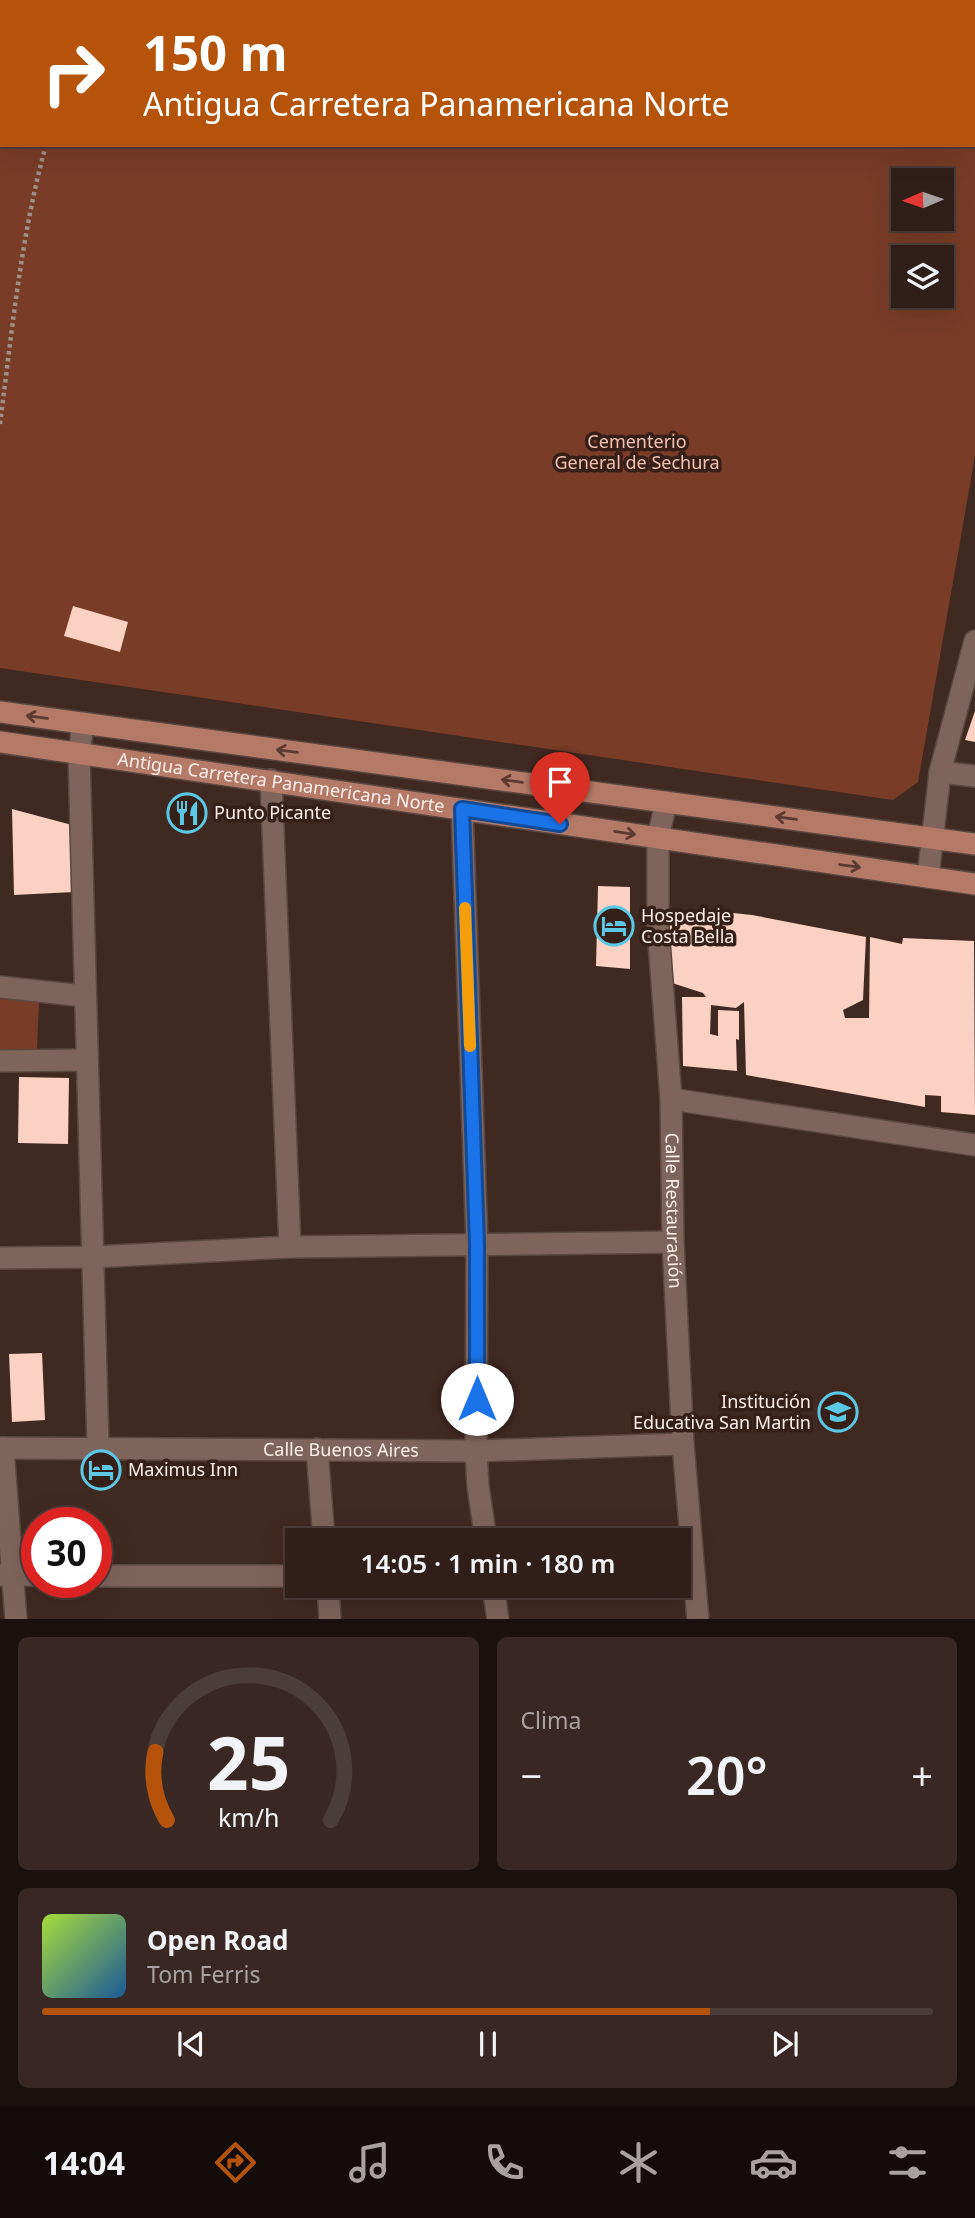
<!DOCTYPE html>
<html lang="es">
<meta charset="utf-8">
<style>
:root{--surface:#301f19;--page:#382722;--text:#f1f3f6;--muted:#a8a2a2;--line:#4b3d38;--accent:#b45309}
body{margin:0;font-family:"Noto Sans",sans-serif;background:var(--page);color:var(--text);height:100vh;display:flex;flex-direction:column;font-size:26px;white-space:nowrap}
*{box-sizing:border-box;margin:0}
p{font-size:23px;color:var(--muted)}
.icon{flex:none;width:38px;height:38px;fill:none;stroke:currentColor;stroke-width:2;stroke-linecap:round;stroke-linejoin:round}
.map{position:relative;height:1619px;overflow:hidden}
.details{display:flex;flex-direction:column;gap:18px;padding:18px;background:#1a110e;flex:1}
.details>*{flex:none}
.hud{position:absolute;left:0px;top:0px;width:976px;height:147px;box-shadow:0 7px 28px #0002,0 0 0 2px var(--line);background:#b45309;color:#fff;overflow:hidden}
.needle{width:46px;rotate:268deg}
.fabs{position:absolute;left:891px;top:168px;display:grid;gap:14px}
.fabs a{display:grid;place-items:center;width:63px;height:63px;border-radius:0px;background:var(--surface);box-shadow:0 7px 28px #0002,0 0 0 2px var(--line);font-size:35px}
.speed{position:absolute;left:21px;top:1507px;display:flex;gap:14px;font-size:35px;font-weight:700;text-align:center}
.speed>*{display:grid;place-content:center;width:91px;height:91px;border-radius:50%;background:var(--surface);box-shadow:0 7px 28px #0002,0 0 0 2px var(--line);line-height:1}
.speed .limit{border:10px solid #d22;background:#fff;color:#111}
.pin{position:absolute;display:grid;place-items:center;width:60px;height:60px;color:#fff;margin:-72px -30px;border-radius:50% 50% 50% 0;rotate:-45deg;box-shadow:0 0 7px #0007}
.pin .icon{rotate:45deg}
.me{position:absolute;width:77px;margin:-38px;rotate:0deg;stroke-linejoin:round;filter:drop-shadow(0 0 5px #0008)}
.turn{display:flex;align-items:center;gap:24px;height:147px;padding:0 28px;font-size:32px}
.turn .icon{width:91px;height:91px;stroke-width:2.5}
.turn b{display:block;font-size:49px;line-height:60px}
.big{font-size:52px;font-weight:600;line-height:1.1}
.details .tile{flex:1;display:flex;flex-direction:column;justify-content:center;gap:10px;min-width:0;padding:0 24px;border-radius:10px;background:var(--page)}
.details .dial{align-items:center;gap:0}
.dial svg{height:182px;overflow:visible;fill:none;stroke:var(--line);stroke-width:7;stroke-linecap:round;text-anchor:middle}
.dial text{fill:var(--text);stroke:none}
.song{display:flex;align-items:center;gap:21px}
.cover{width:84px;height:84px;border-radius:10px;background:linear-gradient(135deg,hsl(80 70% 55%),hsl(210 70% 35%))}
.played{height:7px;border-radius:4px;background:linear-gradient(90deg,var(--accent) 75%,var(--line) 75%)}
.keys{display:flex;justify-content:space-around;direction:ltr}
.heat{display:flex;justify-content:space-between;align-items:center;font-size:38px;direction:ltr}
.details .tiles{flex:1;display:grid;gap:18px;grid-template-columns:1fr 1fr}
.tile:last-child{grid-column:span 2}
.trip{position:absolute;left:285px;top:1528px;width:406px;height:70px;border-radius:0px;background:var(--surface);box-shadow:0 7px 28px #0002,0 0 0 2px var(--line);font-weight:600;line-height:70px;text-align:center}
.menu{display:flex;height:112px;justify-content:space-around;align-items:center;background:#130c0a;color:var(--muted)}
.menu .icon{width:49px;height:49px}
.menu .selected{color:var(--accent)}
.menu b{font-size:32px;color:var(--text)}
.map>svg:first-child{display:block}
</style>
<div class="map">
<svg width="975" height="1620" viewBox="0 0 975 1620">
<rect width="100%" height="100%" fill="#402921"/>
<g fill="#783c27" fill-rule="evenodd">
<path d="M0 0H975V456L918 782 893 800 0 668ZM2 2H975V145H2ZM903 180H942V219H903ZM903 257H942V296H903Z"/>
<polygon points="0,999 39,1002 37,1050 0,1049"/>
</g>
<g fill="#fad1c3">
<polygon points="73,606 128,622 120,652 64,636"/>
<polygon points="975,711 975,742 965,740"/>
<polygon points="12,809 72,825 74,892 14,895"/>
<polygon points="598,886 630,887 630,969 596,966"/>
<polygon points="705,910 752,915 866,937 863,1000 843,1010 845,1018 869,1018 870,937 902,944 903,938 974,941 975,1115 941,1112 941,1096 925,1095 925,1107 746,1075 744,1002 736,1008 711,1005 710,1034 718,1036 718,1010 739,1011 739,1040 736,1039 737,1071 683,1066 682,997 706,997 703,993 669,982 670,918 704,918"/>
<polygon points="19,1077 69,1078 68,1144 18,1143"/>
<polygon points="42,1353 45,1420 12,1422 9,1354"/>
</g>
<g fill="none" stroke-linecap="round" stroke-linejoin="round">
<g stroke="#5a4740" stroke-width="24">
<g id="minor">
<polyline points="83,723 79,755 98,1447"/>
<polyline points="940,772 975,776"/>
<polyline points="271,780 290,1247"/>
<path id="s1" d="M666 802 658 838V929L671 1099 673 1242 683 1444 698 1620"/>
<polyline points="462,809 477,1244 476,1451 478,1486 486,1540"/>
<polyline points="0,987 84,996"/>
<polyline points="0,1061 86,1060"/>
<polyline points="671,1099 975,1145"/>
<polyline points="0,1258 92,1257 290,1247 673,1242"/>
<path id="s2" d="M0 1448 476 1451 683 1444"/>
<polyline points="3,1448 16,1620"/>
<polyline points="317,1449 324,1540"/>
<polyline points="0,1575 37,1575"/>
<polyline points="96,1576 298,1576"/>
<polyline points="328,1586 330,1620"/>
<polyline points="493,1586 498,1620"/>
</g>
</g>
<g stroke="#5a4740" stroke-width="24">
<polyline id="tertiary" points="928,877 940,772 975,641"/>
</g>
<g stroke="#5a4740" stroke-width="24">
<g id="primary">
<polyline points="0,712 975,844"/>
<path id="s3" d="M0 742 975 884"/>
</g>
</g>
<g stroke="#a08e88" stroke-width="4.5" stroke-dasharray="3.5 3.5" stroke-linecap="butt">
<polyline points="90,2 91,0"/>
<path d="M0 424C12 331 21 235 46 145"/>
</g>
<use href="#minor" stroke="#7f645b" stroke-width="21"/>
<use href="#tertiary" stroke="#7f645b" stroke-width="21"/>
<use href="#primary" stroke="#b47a67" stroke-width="21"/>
</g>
<defs><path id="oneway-shaft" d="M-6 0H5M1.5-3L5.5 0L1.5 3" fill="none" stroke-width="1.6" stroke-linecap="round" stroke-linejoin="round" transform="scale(1.75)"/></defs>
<g stroke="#5c3a2f">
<use href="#oneway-shaft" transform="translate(37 717) rotate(-172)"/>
<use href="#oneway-shaft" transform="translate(287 751) rotate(-172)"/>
<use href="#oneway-shaft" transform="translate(512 781) rotate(-172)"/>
<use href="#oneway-shaft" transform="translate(786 818) rotate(-172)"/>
<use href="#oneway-shaft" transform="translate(625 833) rotate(9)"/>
<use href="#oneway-shaft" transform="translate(850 866) rotate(8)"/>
</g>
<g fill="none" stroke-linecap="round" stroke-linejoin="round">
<g stroke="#114b97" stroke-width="18">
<polyline id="route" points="477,1399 477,1244 462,809 560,824"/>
</g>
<use href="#route" stroke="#1a73e8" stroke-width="12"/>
<polyline stroke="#f59e0b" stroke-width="12" points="465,908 470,1046"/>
</g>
<defs>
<g id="restaurant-ring" transform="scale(2.0125)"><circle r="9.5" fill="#361f17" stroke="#5bc8e6" stroke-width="1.5"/><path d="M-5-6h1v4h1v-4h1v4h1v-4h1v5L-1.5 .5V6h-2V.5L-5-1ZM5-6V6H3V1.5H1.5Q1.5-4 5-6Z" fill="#5bc8e6"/></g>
<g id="hotel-ring" transform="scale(2.0125)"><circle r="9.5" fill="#361f17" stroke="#5bc8e6" stroke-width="1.5"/><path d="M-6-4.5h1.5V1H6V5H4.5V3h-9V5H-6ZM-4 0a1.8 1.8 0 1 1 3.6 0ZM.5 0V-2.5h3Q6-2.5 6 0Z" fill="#5bc8e6"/></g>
<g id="school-ring" transform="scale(2.0125)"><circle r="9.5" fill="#361f17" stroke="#5bc8e6" stroke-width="1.5"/><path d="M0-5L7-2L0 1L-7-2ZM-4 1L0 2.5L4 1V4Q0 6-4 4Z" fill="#5bc8e6"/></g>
</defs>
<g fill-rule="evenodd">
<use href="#restaurant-ring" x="187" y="813"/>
<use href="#hotel-ring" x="614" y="926"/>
<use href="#school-ring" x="838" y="1412"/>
<use href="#hotel-ring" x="101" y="1470"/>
</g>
<g text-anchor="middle" stroke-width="7" stroke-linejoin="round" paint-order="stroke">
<g font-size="18" fill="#f3c1b0" stroke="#361f17">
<text x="637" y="448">Cementerio<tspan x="637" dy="21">General de Sechura</tspan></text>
</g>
<g font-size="18" fill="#fdf0ec" stroke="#361f17">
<text dy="6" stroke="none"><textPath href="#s3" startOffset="284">Antigua Carretera Panamericana Norte</textPath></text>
<text dy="6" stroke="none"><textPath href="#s1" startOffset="410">Calle Restauración</textPath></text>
<text dy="6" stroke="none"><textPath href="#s2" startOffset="341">Calle Buenos Aires</textPath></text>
</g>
<g font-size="18" fill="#fdf0ec" stroke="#361f17" text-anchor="start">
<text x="214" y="819">Punto Picante</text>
<text x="641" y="922">Hospedaje<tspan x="641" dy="21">Costa Bella</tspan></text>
<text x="811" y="1408" text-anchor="end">Institución<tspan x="811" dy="21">Educativa San Martin</tspan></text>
<text x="128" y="1476">Maximus Inn</text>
</g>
</g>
</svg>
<div class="fabs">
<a><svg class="needle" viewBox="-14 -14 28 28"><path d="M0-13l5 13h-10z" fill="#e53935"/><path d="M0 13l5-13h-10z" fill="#a8a2a2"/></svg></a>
<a><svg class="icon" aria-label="layers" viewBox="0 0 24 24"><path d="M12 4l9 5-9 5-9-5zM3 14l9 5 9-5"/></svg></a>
</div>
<div class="speed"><div class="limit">30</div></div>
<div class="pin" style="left:560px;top:824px;background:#d93025"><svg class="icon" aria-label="arrive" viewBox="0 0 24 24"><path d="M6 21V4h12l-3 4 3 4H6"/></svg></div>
<svg class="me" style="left:477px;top:1399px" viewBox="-20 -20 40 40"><circle r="19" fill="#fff"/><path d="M0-13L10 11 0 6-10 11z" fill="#1a73e8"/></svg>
<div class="trip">14:05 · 1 min · 180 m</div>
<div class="hud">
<div class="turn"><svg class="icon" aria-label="right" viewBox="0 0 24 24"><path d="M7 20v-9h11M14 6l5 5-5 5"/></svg><div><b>150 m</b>Antigua Carretera Panamericana Norte</div></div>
</div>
</div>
<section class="details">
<div class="tiles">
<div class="tile dial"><svg viewBox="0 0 100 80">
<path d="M14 69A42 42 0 1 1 86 69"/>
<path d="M14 69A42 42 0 0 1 9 39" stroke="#b45309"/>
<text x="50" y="56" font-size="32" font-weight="700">25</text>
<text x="50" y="72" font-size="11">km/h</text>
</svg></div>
<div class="tile"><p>Clima</p>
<div class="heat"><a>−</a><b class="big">20°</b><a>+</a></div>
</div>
<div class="tile">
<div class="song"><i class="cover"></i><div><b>Open Road</b><p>Tom Ferris</p></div></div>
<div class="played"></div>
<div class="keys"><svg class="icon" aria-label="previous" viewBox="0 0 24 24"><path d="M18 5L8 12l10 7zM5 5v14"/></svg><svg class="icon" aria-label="pause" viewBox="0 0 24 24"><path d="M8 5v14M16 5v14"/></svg><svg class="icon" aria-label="next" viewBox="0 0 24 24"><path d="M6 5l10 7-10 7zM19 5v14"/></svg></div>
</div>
</div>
</section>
<nav class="menu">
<b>14:04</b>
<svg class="icon selected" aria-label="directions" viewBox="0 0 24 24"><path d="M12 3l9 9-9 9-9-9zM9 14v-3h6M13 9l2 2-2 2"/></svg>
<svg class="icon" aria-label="music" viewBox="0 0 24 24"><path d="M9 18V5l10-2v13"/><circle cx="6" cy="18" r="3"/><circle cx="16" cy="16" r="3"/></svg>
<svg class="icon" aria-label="phone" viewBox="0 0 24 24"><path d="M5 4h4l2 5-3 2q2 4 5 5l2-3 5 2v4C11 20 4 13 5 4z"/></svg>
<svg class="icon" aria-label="climate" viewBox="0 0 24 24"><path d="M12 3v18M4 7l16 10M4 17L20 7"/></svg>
<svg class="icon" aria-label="car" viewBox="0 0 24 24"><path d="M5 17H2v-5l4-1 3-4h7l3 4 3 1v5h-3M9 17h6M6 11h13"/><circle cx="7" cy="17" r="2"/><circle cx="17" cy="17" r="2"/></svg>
<svg class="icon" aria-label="filters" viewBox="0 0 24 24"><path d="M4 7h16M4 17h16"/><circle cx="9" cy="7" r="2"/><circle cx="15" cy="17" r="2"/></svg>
</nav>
